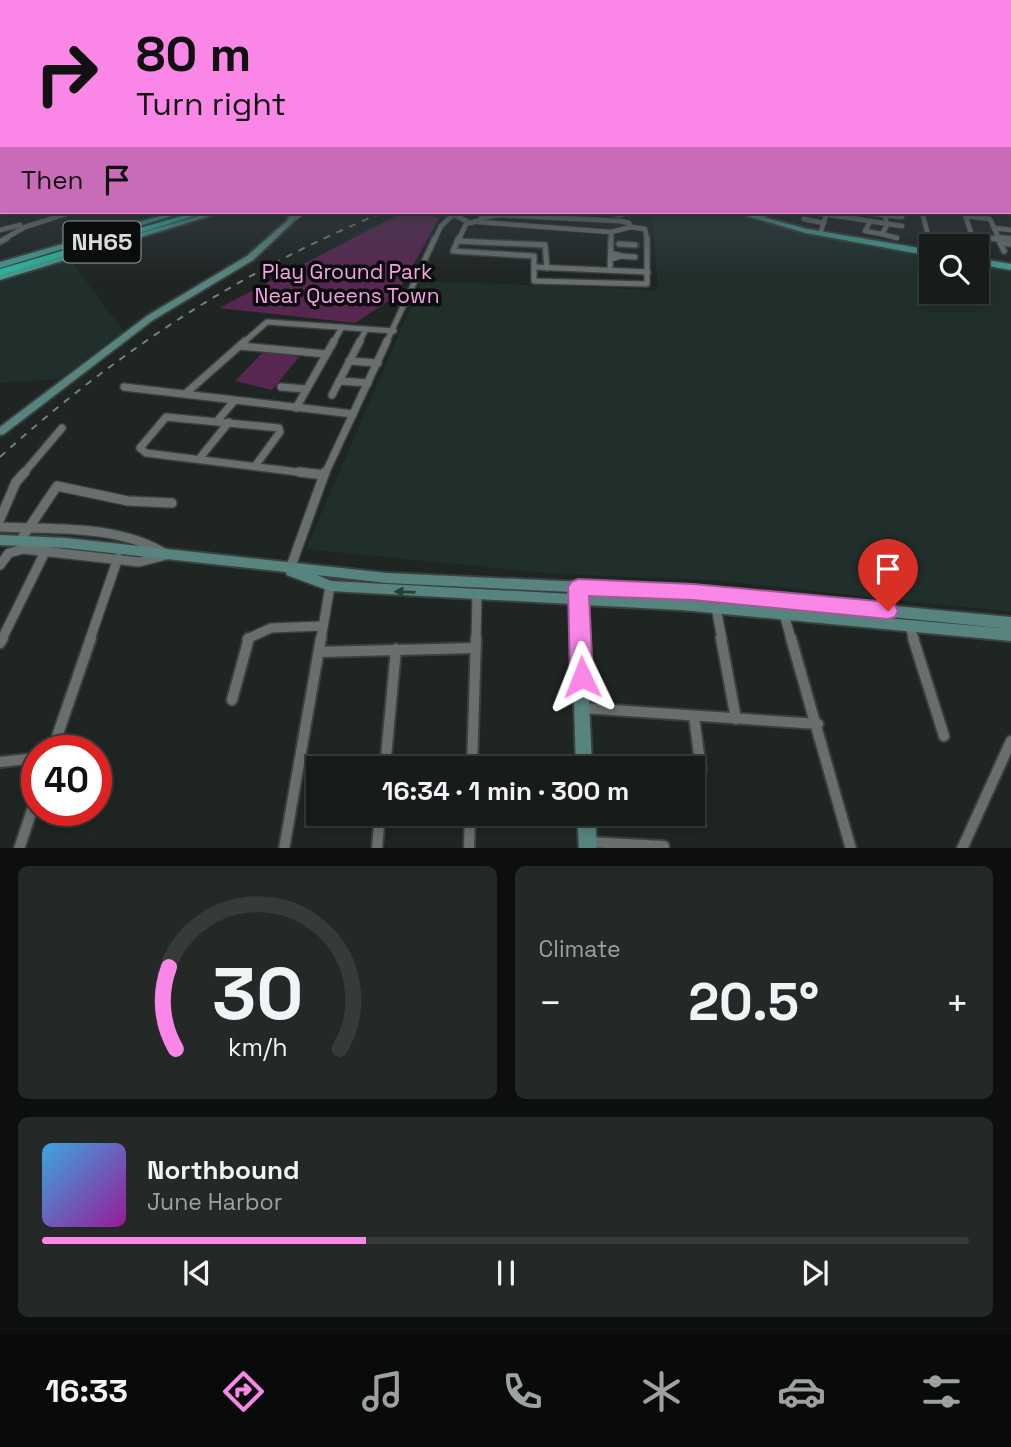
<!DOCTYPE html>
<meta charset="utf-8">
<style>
:root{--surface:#171c1a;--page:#242927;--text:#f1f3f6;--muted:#9ea1a2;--line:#363a39;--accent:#fa87e8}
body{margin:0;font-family:"Space Grotesk",sans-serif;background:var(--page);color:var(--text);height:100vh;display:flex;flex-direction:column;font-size:26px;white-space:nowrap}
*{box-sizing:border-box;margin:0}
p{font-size:23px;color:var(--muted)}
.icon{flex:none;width:38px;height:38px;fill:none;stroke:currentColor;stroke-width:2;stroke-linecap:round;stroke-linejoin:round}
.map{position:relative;height:848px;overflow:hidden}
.side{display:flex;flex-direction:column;gap:18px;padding:18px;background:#0d0f0e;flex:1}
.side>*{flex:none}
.top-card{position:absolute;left:0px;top:0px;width:1012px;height:214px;box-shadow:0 4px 10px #0003,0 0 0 2px var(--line);background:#fa87e8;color:#111;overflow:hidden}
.fabs{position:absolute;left:919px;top:234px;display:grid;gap:14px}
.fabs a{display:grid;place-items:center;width:70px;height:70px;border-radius:0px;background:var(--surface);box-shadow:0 4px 10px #0003,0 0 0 2px var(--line);font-size:35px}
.speed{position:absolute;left:21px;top:735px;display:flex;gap:14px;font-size:35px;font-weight:700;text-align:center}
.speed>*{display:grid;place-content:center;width:91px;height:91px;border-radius:50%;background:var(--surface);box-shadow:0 4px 10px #0003,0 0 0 2px var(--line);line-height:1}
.speed .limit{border:10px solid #d22;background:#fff;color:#111}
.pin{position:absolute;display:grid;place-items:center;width:60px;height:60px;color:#fff;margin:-72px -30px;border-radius:50% 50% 50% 0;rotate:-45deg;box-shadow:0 0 7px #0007}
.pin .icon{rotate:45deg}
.me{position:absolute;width:77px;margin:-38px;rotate:358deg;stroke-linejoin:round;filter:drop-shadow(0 0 5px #0008)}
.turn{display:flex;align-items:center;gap:24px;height:147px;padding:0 21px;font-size:32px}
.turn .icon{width:91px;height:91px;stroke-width:2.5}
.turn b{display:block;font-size:49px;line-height:60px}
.then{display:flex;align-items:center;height:66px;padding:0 21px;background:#0003;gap:14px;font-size:26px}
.big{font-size:52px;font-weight:700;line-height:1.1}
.side .widget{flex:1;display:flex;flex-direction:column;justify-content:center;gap:10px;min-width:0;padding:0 24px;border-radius:10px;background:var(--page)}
.side .dial{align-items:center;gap:0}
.dial svg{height:182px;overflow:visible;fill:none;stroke:var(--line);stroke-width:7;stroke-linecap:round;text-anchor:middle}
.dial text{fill:var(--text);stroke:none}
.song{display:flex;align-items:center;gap:21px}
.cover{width:84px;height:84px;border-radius:10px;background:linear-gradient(135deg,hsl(200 70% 55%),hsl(300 70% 35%))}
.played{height:7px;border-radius:4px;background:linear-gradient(90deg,var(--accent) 35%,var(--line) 35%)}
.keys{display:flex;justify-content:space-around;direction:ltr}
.heat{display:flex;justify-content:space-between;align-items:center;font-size:38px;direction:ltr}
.side .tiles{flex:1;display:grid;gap:18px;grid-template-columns:1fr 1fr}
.widget:last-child{grid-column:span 2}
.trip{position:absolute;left:306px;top:756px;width:399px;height:70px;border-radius:0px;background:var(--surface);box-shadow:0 4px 10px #0003,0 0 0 2px var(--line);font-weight:700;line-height:70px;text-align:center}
.menu{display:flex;height:112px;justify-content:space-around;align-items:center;background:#090b0a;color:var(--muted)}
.menu .icon{width:49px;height:49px}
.menu .selected{color:var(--accent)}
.menu b{font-size:32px;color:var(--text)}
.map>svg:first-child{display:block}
</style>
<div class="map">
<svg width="1011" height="849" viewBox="0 0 1011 849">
<rect width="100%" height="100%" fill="#1f2523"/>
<g fill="#212f2c">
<polygon points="652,213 733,214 806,233 931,256 931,292 976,292 977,264 1011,270 1011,612 714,580 557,574 306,549 422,281 658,290"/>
<polygon points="70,259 123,331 59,379 0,383 0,281"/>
</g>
<g fill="#582751">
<polygon points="403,212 439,218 396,296 355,323 219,308"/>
<polygon points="265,350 299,357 272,390 235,381"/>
</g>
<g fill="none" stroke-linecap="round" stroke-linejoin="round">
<polyline stroke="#3b413f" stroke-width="5" stroke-dasharray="5 2.5" stroke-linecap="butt" points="635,245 644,245"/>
<g stroke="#3a403f" stroke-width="6">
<g id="street-far4">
<polyline points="1010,210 1011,213"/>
<polyline points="608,212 620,215 629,212"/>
<polyline points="811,212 902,226"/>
<polyline points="884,212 887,225 882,234 897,238"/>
<polyline points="922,212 929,239"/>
<polyline points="866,213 902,217"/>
<polyline points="453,214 470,223 481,220"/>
<polyline points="965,214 973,239"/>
<polyline points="966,216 990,219 999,239"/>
<polyline points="762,217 768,212"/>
<polyline points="804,219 824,223"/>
<polyline points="290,222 304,212"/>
<polyline points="479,222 611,232 631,227 629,223 620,221 499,215 481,218"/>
<polyline points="870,222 865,231 882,234"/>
<polyline points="631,227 645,229 647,239"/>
<polyline points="994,228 1011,230"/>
<polyline points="0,230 20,225"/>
<polyline points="821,231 827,212"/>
<polyline points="972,236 999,239"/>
<polyline points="998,237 1011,239"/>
<polyline points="4,239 25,227 72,212"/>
<polyline points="435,239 441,226 456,212"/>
<polyline points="459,239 467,222"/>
<polyline points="611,239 611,232"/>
</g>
</g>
<g stroke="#3a403f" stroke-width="8">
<g id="street-far3">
<polyline points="459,238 453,251 534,256 534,281 647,284 647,238"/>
<polyline points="928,238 931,248"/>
<polyline points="973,238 976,247"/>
<polyline points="987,238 999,239"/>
<polyline points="998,238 1004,251"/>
<polyline points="1003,238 1011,239"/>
<polyline points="457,241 545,245 547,268"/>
<polyline points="0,242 7,238"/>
<polyline points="1000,243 1011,244"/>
<polyline points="619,244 635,245"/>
<polyline points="976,248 980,258"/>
<polyline points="611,253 621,256 611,259"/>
<polyline points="621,256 635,257"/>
<polyline points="534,267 648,272"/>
<polyline points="610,270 611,238"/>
<polyline points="243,343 267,322 394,331"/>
<polyline points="333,343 342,327"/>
<polyline points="359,343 366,329"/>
<polyline points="386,343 435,238"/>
</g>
</g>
<g stroke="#3a403f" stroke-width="10">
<g id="street-far2">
<polyline points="240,346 326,354"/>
<polyline points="349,361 378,363"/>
<polyline points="339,381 368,383"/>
<polyline points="124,387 353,414"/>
<polyline points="281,387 306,389"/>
<polyline points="185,394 245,341"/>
<polyline points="332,395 360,341"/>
<polyline points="296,408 334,341"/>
<polyline points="218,420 234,401"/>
<polyline points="199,459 229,422"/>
<polyline points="255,466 280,432 279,428 166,417 140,448 146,453 313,474"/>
<polyline points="23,474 62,428"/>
<polyline points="325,474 387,341"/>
</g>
</g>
<g stroke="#3a403f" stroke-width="12">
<g id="street-far1">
<polyline points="299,472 324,475"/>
<polyline points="0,519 16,482 25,472"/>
<path d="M0 527C54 530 120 524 167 555"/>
<polyline points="20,541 57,486 128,501 172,503"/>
<polyline points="0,565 9,553 23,549 139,562 163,556"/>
<polyline points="290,569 325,472"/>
<polyline points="716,608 722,639"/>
<polyline points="784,614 791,639"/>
<polyline points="909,625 914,639"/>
<polyline points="2,639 46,550"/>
<polyline points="90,639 118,558"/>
<polyline points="247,639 271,628 322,626"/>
<polyline points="321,639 330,586"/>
<polyline points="476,639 477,594"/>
</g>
</g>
<g stroke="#3a403f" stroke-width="14">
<g id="street">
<polyline points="721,638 736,719"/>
<polyline points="791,638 851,849"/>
<polyline points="913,638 944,736"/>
<polyline points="0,643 3,638"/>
<polyline points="319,652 475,648"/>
<polyline points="232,700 249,638"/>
<polyline points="583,708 818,724"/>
<polyline points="694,716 701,770"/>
<polyline points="52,751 91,638"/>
<polyline points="0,762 37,758"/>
<polyline points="385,768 396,649"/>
<polyline points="472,768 476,638"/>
<polyline points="589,842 664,846"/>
<polyline points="19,849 37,795"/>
<polyline points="284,849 321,638"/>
<polyline points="377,849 380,814"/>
<polyline points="469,849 470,814"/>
<polyline points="962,849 1011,741"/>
</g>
</g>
<g stroke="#3a403f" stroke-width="4">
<g id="secondary">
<rect x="0" y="187" width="2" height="4"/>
<polygon points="286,212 292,212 295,217 292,223 253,260 153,320 4,434 0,435 0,427 147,316 247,256 287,221 289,217"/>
<path d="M0 535 66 538 387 573 693 587 1011 617V629L693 597 584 592 585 594 681 600 1011 629V641L681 610 585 605 592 768H576L571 604 330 591 287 575 286 572 66 548 0 545ZM317 575 387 583 572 592 571 594 331 581Z"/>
<polygon points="577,814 595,814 597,849 579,849"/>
</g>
</g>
<g stroke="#3a403f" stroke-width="4">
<g id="primary">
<polygon points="174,212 185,212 0,268 0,262"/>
<polygon points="212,212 223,212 0,280 0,274"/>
<polygon points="733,212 745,212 807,229 931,250 931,256 806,233"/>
<polygon points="976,258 1011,264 1011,270 976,264"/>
</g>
</g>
<g stroke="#3a403f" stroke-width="4">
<polygon id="highway" points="195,212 208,212 0,275 0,269"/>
</g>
<use href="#street-far4" stroke="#686f6e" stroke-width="4.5"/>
<use href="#street-far3" stroke="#686f6e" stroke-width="5"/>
<use href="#street-far2" stroke="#686f6e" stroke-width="7"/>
<use href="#street-far1" stroke="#686f6e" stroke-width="9"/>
<use href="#street" stroke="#686f6e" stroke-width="10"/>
<use href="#secondary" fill="#57847e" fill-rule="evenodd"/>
<use href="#primary" fill="#45998d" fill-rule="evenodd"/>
<use href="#highway" fill="#2eb5a2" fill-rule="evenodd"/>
<path stroke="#797e7d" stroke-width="2" stroke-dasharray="7 7" stroke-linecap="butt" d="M0 457C115 353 240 271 384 212"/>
</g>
<defs><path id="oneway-solid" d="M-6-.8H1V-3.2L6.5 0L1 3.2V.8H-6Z" transform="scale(1.75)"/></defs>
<use fill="#293d3a" href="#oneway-solid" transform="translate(405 592) rotate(-178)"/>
<linearGradient id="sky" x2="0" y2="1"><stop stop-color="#111413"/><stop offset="0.57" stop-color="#3c4650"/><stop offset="1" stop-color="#3c4650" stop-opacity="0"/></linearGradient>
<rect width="1011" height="276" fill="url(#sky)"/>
<polygon fill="#fa87e8" stroke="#a25897" stroke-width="2" points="578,579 693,584 888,602 895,605 898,611 895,617 888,619 693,600 589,596 593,677 590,684 582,687 573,684 570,677 568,587 571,582"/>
<g text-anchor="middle" stroke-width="7" stroke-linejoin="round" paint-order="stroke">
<g font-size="21" fill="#f6a1e7" stroke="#0a0d0c">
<text x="347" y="279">Play Ground Park<tspan x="347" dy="24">Near Queens Town</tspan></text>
</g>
<rect fill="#0a0d0c" stroke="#9b9f9e" stroke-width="2" x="63.5" y="221.5" width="77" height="41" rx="5"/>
<g font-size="24" font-weight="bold" fill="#d9dddc">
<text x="102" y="250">NH65</text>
</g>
</g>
</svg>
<div class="fabs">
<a><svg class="icon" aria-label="search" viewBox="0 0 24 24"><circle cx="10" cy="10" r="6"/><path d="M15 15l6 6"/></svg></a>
</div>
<div class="speed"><div class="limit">40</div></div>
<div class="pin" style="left:888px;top:611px;background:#d93025"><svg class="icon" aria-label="arrive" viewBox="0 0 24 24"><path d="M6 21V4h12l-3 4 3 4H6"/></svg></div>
<svg class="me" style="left:582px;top:677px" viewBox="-20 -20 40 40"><path d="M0-17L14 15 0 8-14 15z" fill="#fa87e8" stroke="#fff" stroke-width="4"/></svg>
<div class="trip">16:34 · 1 min · 300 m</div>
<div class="top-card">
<div class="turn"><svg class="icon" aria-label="right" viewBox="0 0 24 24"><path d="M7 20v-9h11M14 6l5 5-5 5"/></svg><div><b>80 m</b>Turn right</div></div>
<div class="then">Then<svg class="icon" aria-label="arrive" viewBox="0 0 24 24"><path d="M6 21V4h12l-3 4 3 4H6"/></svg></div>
</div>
</div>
<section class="side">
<div class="tiles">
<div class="widget dial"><svg viewBox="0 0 100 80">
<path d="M14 69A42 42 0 1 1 86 69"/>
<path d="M14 69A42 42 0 0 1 11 33" stroke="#fa87e8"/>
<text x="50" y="56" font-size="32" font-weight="700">30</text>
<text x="50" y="72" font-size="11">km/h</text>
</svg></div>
<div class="widget"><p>Climate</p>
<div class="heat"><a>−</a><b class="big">20.5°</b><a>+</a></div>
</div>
<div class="widget">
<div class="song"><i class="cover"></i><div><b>Northbound</b><p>June Harbor</p></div></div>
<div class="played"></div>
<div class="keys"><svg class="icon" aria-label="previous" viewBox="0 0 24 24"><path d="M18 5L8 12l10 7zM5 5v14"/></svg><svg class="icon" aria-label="pause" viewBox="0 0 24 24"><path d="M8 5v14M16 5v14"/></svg><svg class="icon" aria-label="next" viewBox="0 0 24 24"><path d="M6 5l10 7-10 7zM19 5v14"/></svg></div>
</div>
</div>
</section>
<nav class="menu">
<b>16:33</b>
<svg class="icon selected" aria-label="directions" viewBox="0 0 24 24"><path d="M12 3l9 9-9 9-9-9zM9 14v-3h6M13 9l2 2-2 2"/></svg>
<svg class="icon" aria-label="music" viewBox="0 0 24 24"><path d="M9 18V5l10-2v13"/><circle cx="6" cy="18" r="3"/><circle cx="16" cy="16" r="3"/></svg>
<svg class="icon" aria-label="phone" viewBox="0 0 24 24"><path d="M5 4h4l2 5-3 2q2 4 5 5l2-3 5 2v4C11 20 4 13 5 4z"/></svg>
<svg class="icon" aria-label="climate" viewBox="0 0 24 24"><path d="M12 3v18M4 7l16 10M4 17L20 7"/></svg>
<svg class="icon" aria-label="car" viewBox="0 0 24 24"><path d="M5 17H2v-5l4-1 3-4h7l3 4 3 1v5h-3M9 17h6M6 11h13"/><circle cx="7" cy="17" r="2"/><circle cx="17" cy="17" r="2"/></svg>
<svg class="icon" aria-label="filters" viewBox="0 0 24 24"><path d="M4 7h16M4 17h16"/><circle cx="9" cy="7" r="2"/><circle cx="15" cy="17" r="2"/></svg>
</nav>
